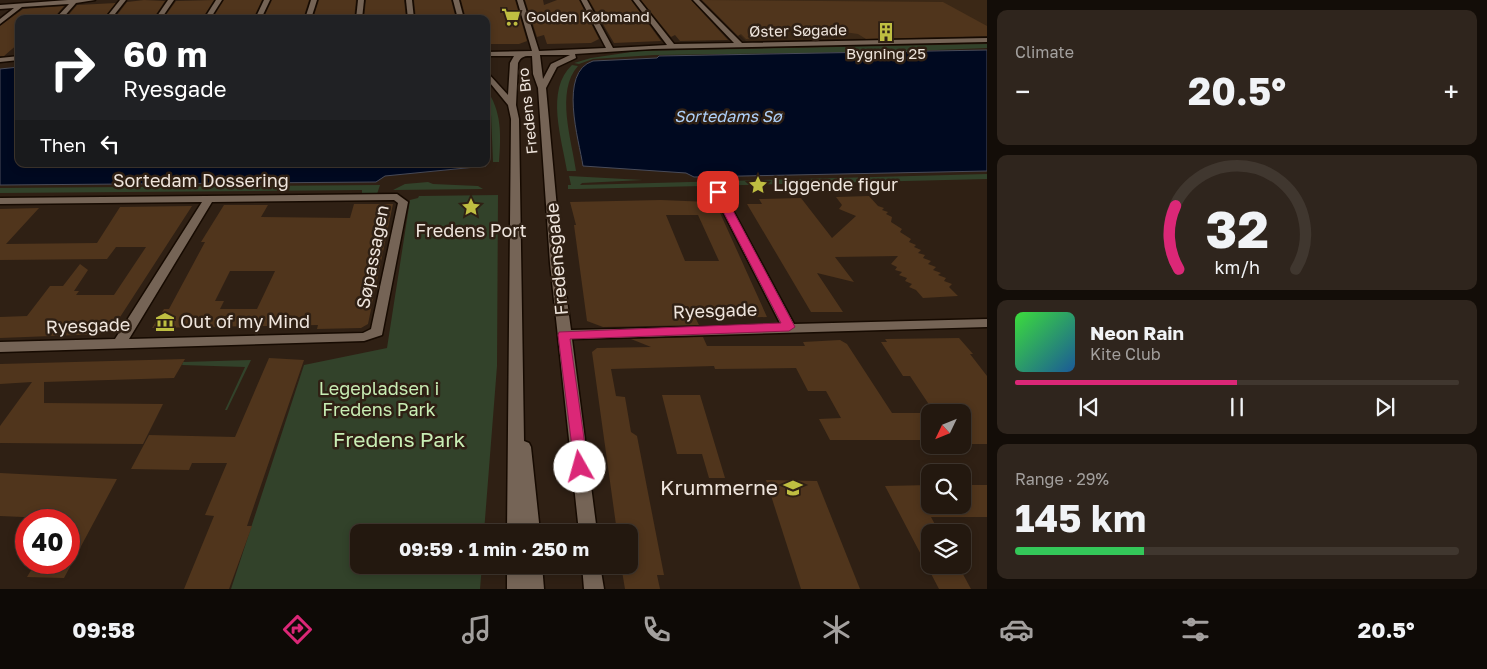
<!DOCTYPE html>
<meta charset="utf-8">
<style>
:root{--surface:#23180f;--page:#2f251d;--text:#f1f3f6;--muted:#a3a09e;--line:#40372f;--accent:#db2777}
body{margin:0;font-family:"Golos Text",sans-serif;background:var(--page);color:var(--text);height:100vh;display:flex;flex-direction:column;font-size:19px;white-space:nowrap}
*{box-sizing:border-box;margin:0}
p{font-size:16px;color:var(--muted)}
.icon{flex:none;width:28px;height:28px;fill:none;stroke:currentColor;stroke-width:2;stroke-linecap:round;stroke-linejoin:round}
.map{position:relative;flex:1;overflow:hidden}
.details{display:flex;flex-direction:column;gap:10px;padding:10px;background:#130d08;width:500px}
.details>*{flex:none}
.top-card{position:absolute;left:15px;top:15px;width:475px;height:152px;border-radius:10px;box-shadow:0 2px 8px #0003,0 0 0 1px var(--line);background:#202124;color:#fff;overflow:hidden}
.needle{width:32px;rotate:227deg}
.controls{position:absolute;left:921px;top:404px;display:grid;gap:10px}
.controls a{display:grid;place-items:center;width:50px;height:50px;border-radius:10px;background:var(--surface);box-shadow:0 2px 8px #0003,0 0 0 1px var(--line);font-size:25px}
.speed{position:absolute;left:15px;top:509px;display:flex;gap:10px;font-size:25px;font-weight:700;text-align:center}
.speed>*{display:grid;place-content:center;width:65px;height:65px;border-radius:50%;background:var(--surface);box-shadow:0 2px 8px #0003,0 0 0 1px var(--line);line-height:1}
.speed .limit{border:8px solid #d22;background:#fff;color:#111}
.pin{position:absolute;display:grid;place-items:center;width:42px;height:42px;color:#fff;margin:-21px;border-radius:10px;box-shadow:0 2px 8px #0006}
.me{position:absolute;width:55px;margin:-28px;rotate:353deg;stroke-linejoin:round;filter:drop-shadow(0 0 4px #0008)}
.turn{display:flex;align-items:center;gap:18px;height:105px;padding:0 25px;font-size:22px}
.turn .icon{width:65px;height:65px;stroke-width:2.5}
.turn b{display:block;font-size:35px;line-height:42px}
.then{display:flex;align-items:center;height:48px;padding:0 25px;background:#0003;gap:10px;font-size:19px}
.big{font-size:38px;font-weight:700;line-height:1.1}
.details .widget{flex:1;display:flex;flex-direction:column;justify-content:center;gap:8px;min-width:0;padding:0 18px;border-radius:10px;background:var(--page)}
.details .dial{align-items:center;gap:0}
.dial svg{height:130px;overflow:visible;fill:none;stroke:var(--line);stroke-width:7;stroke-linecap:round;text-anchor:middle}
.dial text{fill:var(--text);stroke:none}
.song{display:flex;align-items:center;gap:15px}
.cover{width:60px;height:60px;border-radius:8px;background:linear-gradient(135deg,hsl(120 70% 55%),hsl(210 70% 35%))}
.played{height:5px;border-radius:2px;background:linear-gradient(90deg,var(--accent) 50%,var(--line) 50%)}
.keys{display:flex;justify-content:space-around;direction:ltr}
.heat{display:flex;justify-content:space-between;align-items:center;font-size:28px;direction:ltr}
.charge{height:8px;border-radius:4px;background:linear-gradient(90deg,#34c759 29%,var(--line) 0)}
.trip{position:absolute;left:350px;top:524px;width:288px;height:50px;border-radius:10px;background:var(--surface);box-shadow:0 2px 8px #0003,0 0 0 1px var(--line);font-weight:700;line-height:50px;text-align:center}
.tab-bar{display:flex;height:80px;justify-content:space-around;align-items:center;background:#0e0a06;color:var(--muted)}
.tab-bar .icon{width:35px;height:35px}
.tab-bar .active{color:var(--accent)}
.tab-bar b{font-size:22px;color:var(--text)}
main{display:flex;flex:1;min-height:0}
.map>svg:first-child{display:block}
</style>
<main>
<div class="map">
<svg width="987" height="589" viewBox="0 0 987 589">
<rect width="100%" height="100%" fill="#2f2014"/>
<polygon fill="#3b2816" points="704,0 987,0 987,36 746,41"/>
<g fill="#32422a">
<polygon points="987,44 987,48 887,52 654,55 593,59 579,64 574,63 591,58 638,51"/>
<path d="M572 65 578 66C555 91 572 141 576 171H567C562 139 545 90 572 65Z"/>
<path d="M486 89C502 111 501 135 499 162H493L491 114 486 99Z"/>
<polygon points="987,174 987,179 577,189 568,189 568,185 571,185 569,176 643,180 582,183 580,185"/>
<polygon points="428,182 433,184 478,186 483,189 393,190 405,184"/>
<polygon points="380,185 377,194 362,194 362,190 0,193 0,188"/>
<polygon points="498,195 497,366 484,532 359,532 359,565 482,565 480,589 231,589 304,365 387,348 410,200 418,198 419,196"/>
<polygon points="251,360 227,410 225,410 245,367 182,365 183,362"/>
</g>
<g fill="#000920" stroke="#484b59">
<path d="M987 50V171L694 177 686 173 583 166C579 140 558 72 593 61L657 58 659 56Z"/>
<polygon points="19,67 19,164 486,164 486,152 486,166 385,176 376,182 0,185 0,69"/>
</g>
<g fill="#50351c" fill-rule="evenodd">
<polygon points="144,0 165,1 153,19 114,19 127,2"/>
<polygon points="214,0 202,19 163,19 176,1"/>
<polygon points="224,0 262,0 253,19 212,19"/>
<polygon points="272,0 309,0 303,19 263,19"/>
<polygon points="319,0 356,0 354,19 313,19"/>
<polygon points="366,0 404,0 406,19 364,19"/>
<polygon points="414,0 451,0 456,19 416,19"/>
<polygon points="461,0 515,0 527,41 519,44 486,44 486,19 466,19"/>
<polygon points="525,0 543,0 544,5 557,0 579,0 599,39 591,43 547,44 544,35 537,37"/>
<polygon points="589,0 631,0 661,41 614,43"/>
<polygon points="641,0 691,0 728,40 680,41 675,35 671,37"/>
<polygon points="702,0 943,2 987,26 987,36 866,39 858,34 823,29 761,30 770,38 746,39 741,34 738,36"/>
<polygon points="116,3 103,19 65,19 77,5"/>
<polygon points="64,6 53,19 19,19 19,43 4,56 0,56 0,26 23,9"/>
<polygon points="869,196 878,206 884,208 882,210 888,212 886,214 892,217 891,222 902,229 900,232 911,239 909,242 916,245 914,247 921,250 918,253 925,255 923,258 931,261 928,264 936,267 933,270 941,273 938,275 946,278 944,281 952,284 949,287 958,296 923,298 916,290 909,287 912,284 905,281 907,278 899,275 902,272 895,270 897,267 891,264 898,256 835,257 854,282 817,273 843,312 811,312 747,204 762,204 759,199 801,198 832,238 856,216 839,209 842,205 836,197"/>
<path d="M661 200 710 202 716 204 767 317 696 319 699 325 603 327 587 321 574 225H576L570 202ZM666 215H698L719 261H685Z"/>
<path d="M354 204H393L368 324 361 328 317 329 318 325 152 328 164 309H169L205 242H201L224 205H268L261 217 350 218ZM230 271H275L257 309H220L224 301H215Z"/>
<polygon points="192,206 111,331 104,334 0,338 0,317 27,316 50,286 63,286 80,264 88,270 74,291 79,291 76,295 114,295 146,247 116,247 107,259 0,260 0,209 39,208 6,244 97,243 120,207"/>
<polygon points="703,337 707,346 805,346 803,342 840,340 847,344 892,413 930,413 930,440 830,440 819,419 841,418 826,391 808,391 796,368 715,369 714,366 611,369 616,396 625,397 631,432 637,436 664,575 657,575 660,589 625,589 621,565 629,565 629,532 617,532 592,352 597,348 651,347 631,339"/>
<polygon points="959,338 973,354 970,354 987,376 987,444 962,444 962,412 934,412 910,376 903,376 881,342 887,342 885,339"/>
<polygon points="269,358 304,360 247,526 252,526 229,589 184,589 214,516 205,515 227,463 192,463 189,470 131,469 149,435 235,437"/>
<polygon points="185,359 174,378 44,382 44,403 163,404 143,444 0,443 0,426 32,382 0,384 0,364"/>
<polygon points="662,395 700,395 725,478 709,478 702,454 677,454"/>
<polygon points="0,473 117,479 64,578 27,577 36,562 69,562 69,519 0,516"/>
<polygon points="766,480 817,481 860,589 801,589"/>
<polygon points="930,485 930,505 962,505 962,485 987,485 987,517 931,517 939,532 930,532 930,565 958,565 971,589 939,589 885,486"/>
</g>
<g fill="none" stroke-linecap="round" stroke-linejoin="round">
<g stroke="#160a01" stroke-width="3">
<g id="minor">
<polygon points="68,0 95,0 76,3 62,19 55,19 69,4 22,7 0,24 0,19 14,8 0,9 0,5"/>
<polygon points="120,0 126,0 111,19 105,19"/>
<polygon points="168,0 174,0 161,19 155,19"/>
<polygon points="216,0 222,0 210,19 204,19"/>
<polygon points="264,0 270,0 261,19 255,19"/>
<polygon points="311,0 317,0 311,19 305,19"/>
<polygon points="358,0 364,0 362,19 356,19"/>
<polygon points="406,0 412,0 414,19 408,19"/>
<polygon points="453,0 459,0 464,19 458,19"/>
<path d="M517 0H523L539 51 606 48 581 0H587L613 48 667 45 633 0H639L674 44 734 43 693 0H699L742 43 987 38V42L653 49 575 54 576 58 557 67 546 88 562 263 571 330 781 325 713 192 718 189 723 192 794 324 987 319V327L572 339 597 532H579L550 263 538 88 533 74 532 56C525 56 521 56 518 63L516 105 519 119 524 441 529 443 531 447 540 532H507L511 119 508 105 486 78V71L508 95 510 63 514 56H486V52L532 51ZM540 55H570L551 64 543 79Z"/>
<polygon points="19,56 19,60 0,62 0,58"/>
<path d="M397 194 408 202 382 335 364 341 0 352V342L115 339 202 202 0 204V198ZM394 200 398 203 371 329 363 333 129 339 212 202Z"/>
<polygon points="507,565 542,565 544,589 507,589"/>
<polygon points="582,565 600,565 604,589 584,589"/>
</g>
</g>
<use href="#minor" fill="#756456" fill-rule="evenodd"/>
</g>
<polygon fill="#db2777" stroke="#8e194d" points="718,189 723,192 795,327 789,331 570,339 588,467 585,471 580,473 575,471 558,335 559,332 781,323 713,192"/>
<defs>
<g id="supermarket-bare" transform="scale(1.5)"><path d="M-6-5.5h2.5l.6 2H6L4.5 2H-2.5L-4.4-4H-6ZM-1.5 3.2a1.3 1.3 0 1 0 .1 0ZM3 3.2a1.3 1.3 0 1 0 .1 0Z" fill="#bfbe41" stroke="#2f2014" stroke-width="2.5" paint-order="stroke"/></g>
<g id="building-bare" transform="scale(1.5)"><path d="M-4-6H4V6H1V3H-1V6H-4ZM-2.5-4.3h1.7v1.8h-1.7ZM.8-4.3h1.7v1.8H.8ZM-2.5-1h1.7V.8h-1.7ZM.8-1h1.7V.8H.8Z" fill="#bfbe41" stroke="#2f2014" stroke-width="2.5" paint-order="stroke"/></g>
<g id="sight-bare" transform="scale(1.5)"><path d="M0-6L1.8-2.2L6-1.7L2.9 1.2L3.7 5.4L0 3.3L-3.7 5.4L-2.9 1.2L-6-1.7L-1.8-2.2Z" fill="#bfbe41" stroke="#2f2014" stroke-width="2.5" paint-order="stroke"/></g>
<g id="museum-bare" transform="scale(1.5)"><path d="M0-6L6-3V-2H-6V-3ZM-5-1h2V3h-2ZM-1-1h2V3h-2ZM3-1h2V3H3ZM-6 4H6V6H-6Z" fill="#bfbe41" stroke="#2f2014" stroke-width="2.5" paint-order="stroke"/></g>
<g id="school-bare" transform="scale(1.5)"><path d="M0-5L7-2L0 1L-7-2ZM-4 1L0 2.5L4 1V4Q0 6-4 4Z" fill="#bfbe41" stroke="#2f2014" stroke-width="2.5" paint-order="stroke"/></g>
</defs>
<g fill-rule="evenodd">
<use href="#supermarket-bare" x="511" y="17"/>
<use href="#building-bare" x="886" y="32"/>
<use href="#sight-bare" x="758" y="185"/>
<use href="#sight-bare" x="471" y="207"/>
<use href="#museum-bare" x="165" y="322"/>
<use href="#school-bare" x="793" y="488"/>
</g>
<g text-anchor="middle" stroke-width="5" stroke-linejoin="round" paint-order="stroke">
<g font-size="15" fill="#efe5dd" stroke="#2f2014" text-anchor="start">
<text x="526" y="22">Golden Købmand</text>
<text x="886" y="59" text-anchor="middle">Bygning 25</text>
</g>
<g font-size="15" fill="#efe5dd" stroke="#2f2014">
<text transform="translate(798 31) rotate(-1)" y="5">Øster Søgade</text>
<text transform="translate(528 111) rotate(-96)" y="5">Fredens Bro</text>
</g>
<g font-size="16" font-style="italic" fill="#aed0f9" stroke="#2f2014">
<text x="728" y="122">Sortedams Sø</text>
</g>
<g font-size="18" fill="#efe5dd" stroke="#2f2014">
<text x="201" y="187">Sortedam Dossering</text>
<text transform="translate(373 257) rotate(-79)" y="6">Søpassagen</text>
<text transform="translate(557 259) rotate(-95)" y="6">Fredensgade</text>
<text transform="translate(715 311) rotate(-2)" y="6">Ryesgade</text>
<text transform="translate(88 326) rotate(-2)" y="6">Ryesgade</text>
</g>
<g font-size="18" fill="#efe5dd" stroke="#2f2014" text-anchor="start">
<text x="773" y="191">Liggende figur</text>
<text x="471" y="237" text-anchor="middle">Fredens Port</text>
<text x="180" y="328">Out of my Mind</text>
</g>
<g font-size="18" fill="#c8edb4" stroke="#2f2014">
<text x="379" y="395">Legepladsen i<tspan x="379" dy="21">Fredens Park</tspan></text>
</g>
<g font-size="21" fill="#c8edb4" stroke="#2f2014">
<text x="399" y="447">Fredens Park</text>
</g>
<g font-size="21" fill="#efe5dd" stroke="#2f2014" text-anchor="end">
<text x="778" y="495">Krummerne</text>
</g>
</g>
</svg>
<div class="controls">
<a><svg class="needle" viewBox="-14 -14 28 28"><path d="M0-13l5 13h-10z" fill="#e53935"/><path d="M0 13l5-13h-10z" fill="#a3a09e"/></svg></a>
<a><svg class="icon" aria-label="search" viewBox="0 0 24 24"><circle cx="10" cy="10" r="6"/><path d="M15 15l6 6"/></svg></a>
<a><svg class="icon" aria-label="layers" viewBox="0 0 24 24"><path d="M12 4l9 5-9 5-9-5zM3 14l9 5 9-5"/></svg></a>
</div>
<div class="speed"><div class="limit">40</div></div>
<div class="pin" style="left:718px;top:192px;background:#d93025"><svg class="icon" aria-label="arrive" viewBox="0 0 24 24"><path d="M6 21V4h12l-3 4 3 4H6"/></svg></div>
<svg class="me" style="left:580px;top:467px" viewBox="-20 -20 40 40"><circle r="19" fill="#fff"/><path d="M0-13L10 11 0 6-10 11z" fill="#db2777"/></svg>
<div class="trip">09:59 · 1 min · 250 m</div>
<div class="top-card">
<div class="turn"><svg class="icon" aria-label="right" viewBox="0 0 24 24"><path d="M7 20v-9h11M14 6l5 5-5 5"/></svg><div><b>60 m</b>Ryesgade</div></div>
<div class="then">Then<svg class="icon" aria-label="left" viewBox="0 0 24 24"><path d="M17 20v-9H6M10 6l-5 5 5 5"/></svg></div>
</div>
</div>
<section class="details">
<div class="widget"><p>Climate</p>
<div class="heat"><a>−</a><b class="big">20.5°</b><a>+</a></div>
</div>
<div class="widget dial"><svg viewBox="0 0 100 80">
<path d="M14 69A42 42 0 1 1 86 69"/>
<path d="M14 69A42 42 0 0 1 12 30" stroke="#db2777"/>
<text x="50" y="56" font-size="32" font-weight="700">32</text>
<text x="50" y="72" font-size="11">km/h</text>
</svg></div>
<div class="widget">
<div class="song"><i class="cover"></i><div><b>Neon Rain</b><p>Kite Club</p></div></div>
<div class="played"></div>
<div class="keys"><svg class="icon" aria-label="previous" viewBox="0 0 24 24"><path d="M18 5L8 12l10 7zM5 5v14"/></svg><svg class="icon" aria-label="pause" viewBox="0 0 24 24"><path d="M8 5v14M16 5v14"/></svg><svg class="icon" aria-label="next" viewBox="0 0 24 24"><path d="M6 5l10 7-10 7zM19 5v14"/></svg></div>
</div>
<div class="widget"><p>Range · 29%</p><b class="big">145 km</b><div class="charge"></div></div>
</section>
</main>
<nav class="tab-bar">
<b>09:58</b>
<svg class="icon active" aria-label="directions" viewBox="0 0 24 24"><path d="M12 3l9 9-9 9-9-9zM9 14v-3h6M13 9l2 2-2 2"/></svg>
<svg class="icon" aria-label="music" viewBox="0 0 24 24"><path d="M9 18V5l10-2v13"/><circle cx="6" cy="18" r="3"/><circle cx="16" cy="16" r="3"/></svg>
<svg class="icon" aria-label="phone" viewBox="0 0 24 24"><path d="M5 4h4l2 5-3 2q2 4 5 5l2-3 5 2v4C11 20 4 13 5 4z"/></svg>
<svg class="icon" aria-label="climate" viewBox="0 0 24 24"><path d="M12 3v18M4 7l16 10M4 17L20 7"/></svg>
<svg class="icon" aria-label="car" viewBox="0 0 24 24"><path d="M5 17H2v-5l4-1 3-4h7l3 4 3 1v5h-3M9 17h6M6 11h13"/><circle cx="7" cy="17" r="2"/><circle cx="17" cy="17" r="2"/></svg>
<svg class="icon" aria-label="filters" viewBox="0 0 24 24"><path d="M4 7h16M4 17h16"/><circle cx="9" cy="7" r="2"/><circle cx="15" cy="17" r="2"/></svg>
<b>20.5°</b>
</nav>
